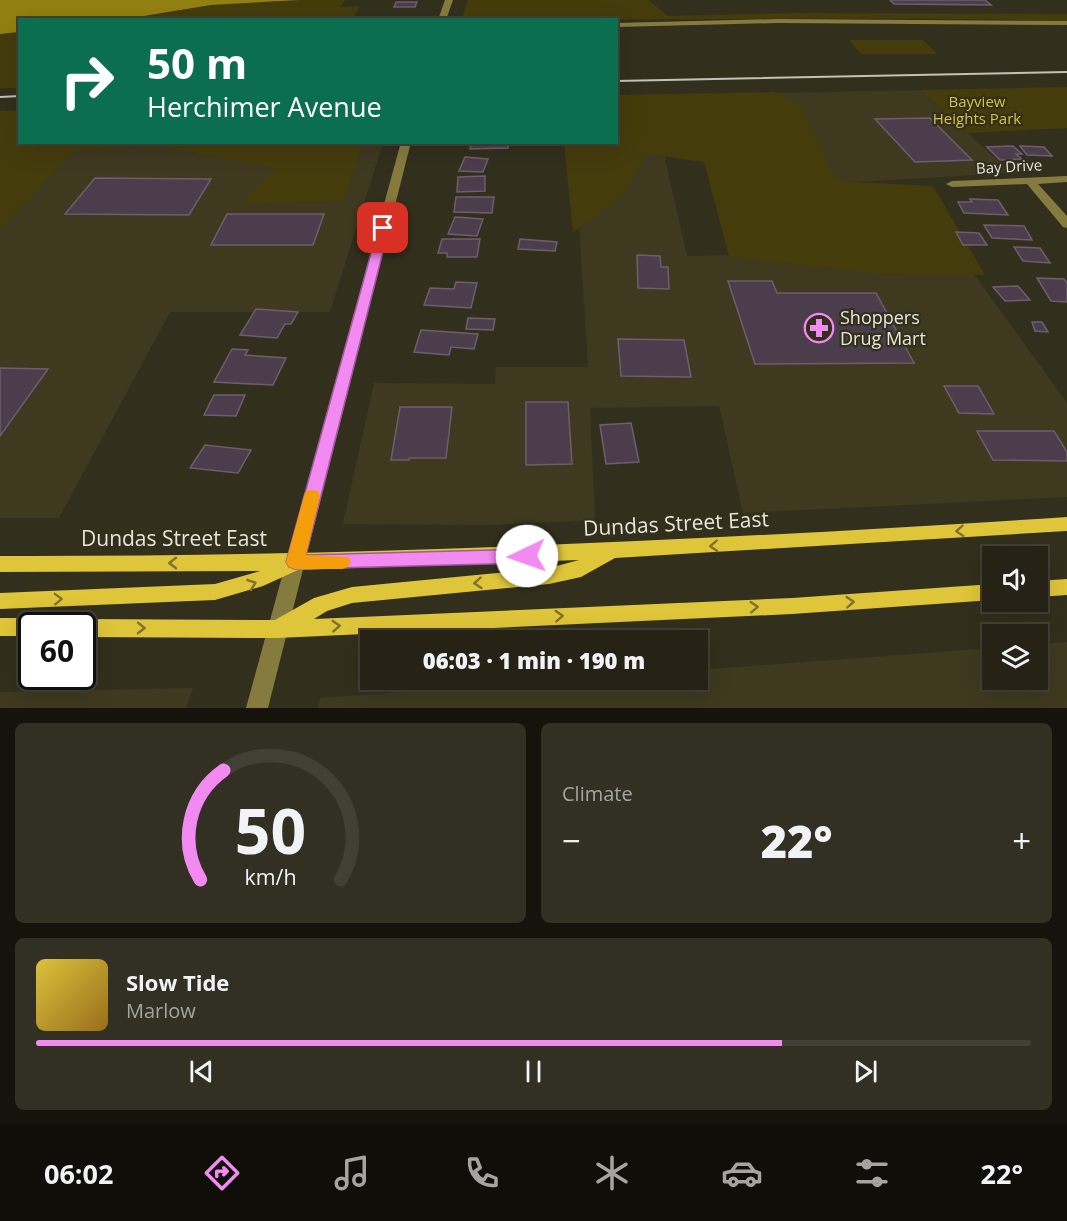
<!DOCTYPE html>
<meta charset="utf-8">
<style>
:root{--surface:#262316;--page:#322f23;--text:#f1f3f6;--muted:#a4a4a1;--line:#424035;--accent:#f38af1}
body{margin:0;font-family:"Open Sans",sans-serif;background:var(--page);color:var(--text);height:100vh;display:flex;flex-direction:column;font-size:22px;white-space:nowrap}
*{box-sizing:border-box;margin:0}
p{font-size:20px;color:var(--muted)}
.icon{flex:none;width:33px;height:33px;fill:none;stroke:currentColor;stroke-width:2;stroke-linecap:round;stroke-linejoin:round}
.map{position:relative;height:708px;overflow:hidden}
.panel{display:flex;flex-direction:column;gap:15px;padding:15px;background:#15130c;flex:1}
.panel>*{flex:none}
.banner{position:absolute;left:18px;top:18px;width:600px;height:126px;border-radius:0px;box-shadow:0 6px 24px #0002,0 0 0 2px var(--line);background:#0b6e4f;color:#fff;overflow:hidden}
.fabs{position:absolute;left:982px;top:546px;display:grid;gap:12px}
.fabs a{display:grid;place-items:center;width:66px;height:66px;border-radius:0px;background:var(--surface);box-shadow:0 6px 24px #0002,0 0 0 2px var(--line);font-size:30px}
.speed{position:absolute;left:18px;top:612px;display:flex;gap:12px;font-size:30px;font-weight:700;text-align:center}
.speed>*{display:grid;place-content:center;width:78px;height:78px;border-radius:50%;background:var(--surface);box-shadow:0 6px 24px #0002,0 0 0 2px var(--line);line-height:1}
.speed .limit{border:3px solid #111;border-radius:9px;background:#fff;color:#111}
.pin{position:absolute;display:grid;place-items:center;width:51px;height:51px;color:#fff;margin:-26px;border-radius:12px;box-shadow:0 3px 9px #0006}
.me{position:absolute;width:66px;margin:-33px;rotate:267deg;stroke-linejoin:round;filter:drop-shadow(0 0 4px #0008)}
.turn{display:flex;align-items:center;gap:21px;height:126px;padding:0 30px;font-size:27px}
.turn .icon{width:78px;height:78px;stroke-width:2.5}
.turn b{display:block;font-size:42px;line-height:51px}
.big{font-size:45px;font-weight:800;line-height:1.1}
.panel .card{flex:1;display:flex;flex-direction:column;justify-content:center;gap:9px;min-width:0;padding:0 21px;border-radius:9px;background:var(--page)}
.panel .dial{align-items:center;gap:0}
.dial svg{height:156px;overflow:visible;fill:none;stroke:var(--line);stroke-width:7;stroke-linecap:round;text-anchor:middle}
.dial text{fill:var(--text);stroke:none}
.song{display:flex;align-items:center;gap:18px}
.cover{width:72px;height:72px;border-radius:9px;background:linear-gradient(135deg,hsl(50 70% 55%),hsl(40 70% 35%))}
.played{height:6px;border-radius:3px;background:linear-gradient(90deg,var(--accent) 75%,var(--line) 75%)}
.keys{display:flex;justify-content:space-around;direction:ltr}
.heat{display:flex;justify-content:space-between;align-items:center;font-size:33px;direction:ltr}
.panel .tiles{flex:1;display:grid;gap:15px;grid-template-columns:1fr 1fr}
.card:last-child{grid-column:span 2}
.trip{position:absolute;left:360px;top:630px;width:348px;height:60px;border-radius:0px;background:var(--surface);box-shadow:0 6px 24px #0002,0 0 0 2px var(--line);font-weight:800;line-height:60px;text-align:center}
.dock{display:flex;height:96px;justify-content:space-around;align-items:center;background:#0f0e09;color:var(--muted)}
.dock .icon{width:42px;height:42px}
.dock .current{color:var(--accent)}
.dock b{font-size:27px;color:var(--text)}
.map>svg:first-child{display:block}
</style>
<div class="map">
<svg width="1067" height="708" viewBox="0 0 1067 708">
<rect width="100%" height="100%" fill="#332f1d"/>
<g fill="#3e391f">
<polygon points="920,90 1012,173 823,184 773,93"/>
<polygon points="651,96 687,256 958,252 1067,403 1067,497 743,513 719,406 590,408 595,520 488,525 343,524 374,383 495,384 496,367 588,367 574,143 616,142"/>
<polygon points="76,143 383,143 330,312 170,312 59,518 0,518 0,226"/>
<polygon points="1067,642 1067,708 318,708 320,698 566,680 698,680 698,670 993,648 993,680 1038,680 1038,644"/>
<polygon points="193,688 186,708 0,708 0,692"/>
</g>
<g fill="#453c0c">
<polygon points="300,0 345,0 341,7 360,6 352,19 126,20 211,5"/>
<path d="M467 0H648L668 16 795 13 1067 14V21C865 16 663 20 462 20Z"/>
<polygon points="19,32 19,88 0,88 0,34"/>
<polygon points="849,40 923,40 937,54 861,54"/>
<polygon points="1067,87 1067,128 968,133 920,90"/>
<polygon points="774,92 800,105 836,181 933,186 985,275 878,274 729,256 704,162 646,154 622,196 573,232 564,143 616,142 617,95"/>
<polygon points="0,111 19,111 20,142 363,143 343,201 240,204 276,168 155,145 74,150 0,230"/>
</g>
<polygon fill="#938012" points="0,0 300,0 211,5 126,19 20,20 19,32 0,34"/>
<g fill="#4b3d4b" stroke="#6e5e6d" stroke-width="1.5">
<polygon points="890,0 985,0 991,5 894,4"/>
<polygon points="396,2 417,2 415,7 394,7"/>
<polygon points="930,118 972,160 915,162 875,119"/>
<polygon points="471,142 508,142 508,148 470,149"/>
<polygon points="1013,146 1022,154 1016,154 1022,159 1000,160 987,147"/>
<polygon points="1020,146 1044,147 1052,156 1027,155"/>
<polygon points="465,157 488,159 483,172 459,171"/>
<polygon points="485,176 485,191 457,192 458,177"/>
<polygon points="95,178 211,179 189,215 65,214"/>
<polygon points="456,197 494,197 492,213 454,212"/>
<polygon points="970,199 998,200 1008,215 964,213 958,202 972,202"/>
<polygon points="227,214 324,214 313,245 211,245"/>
<polygon points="455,217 483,219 477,236 448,234"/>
<polygon points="984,225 1024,226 1032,240 992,238"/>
<polygon points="956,232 979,233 987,245 963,245"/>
<polygon points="442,239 480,239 477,257 447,257 447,253 438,253"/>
<polygon points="520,239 557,242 555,251 518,249"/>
<polygon points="1014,247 1040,248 1050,263 1023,261"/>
<polygon points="637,255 660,256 661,267 668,267 669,289 638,288"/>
<polygon points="1037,278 1064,279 1067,283 1067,302 1051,301"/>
<polygon points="728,281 772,281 777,293 876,293 914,363 755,364"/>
<polygon points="456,282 477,283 471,308 424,305 430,288 454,289"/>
<polygon points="1018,286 1030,300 1005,301 993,287"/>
<polygon points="256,309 298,312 291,324 285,324 277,338 240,335"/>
<polygon points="468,318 495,319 493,330 466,329"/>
<polygon points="1032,322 1042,322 1048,332 1035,331"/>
<polygon points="421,330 478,334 474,349 451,347 449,355 414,352"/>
<polygon points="618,339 684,340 691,377 621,376"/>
<polygon points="232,349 248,350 245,355 286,358 273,385 214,382"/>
<polygon points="0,368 48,369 0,436"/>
<polygon points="944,386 978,386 994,414 959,413"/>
<polygon points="214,395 245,395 236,416 204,415"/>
<polygon points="526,402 568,402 572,464 526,465"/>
<polygon points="400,407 452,407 446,458 409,458 409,460 391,460"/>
<polygon points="631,423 639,462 606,464 600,425"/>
<polygon points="977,431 1054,431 1067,452 1067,461 993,460"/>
<polygon points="205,445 251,450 238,473 190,468"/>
</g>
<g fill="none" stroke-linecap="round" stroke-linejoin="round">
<g fill="#867b3f" fill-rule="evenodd">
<polygon points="445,0 453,0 446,20 438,20"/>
<polygon points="778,19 1067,21 1067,25 778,23 616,27 616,23"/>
<polygon points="401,142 411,142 268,708 246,708"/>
<polygon points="1067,176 1067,182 1038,184 1067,216 1067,228 1063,227 1027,184 952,187 946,184 952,181"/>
</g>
<g fill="#dfc53a" fill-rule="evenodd">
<path d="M1067 517V531L615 558 581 577 549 584 352 603 327 611 314 619 792 598 993 584V600L792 614 278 638 82 637V626H73L75 622 82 619 275 620 314 598 352 587 549 568 579 560 298 570 263 586 215 600 0 609V593L215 584 260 571 0 572V556C356 557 711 540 1067 517Z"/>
<polygon points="1067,579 1067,595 1038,597 1038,581"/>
<polygon points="0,618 32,618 39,621 42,626 32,626 32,636 0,636"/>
</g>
<g stroke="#c4c2b6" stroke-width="2">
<polyline points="616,81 1067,72"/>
<polyline points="0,97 20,96"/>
</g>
</g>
<defs><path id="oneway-chevron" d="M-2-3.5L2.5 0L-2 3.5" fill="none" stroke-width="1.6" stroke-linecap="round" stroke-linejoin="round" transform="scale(1.5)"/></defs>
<g stroke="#80722a">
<use href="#oneway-chevron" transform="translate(960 531) rotate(176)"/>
<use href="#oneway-chevron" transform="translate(714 546) rotate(177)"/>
<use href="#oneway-chevron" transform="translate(173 563) rotate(180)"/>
<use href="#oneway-chevron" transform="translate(478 583) rotate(175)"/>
<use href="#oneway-chevron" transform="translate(252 584) rotate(-20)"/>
<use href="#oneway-chevron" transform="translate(58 599) rotate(-2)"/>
<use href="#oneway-chevron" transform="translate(850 602) rotate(-4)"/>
<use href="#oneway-chevron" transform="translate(754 607) rotate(-3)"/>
<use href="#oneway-chevron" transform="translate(559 616) rotate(-3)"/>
<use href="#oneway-chevron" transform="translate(336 626) rotate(-3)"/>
<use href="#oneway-chevron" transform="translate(141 628) rotate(1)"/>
</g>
<polygon fill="#f38af1" stroke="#9e5a9d" stroke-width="1.5" points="383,225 389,228 306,555 527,549 533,551 536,556 533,561 527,563 295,569 289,567 286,562 378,228"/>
<polygon fill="#f59e0b" points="312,490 318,491 320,496 306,555 348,557 351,562 348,567 342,569 295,569 289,567 286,562 304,496 306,491"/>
<defs>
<g id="pharmacy-ring" transform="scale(1.5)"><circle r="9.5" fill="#332f1d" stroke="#f38af1" stroke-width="1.5"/><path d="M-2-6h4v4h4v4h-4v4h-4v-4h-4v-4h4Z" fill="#f38af1"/></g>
</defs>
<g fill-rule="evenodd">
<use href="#pharmacy-ring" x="819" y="328"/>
</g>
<g text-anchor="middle" stroke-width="4.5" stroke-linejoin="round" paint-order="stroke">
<g font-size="15" fill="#dac23b" stroke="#332f1d">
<text x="977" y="107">Bayview<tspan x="977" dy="17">Heights Park</tspan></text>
</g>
<g font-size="15" fill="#e7e5da" stroke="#332f1d">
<text transform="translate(1009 167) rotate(-3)" y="5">Bay Drive</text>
</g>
<g font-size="18" fill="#e7e5da" stroke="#332f1d" text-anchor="start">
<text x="840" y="324">Shoppers<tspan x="840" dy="21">Drug Mart</tspan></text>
</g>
<g font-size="21" fill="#e7e5da" stroke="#332f1d">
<text transform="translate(676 524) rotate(-3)" y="7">Dundas Street East</text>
<text x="174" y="546">Dundas Street East</text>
</g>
</g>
</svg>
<div class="fabs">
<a><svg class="icon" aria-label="sound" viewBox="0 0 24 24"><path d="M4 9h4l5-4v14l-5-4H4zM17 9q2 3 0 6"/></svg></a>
<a><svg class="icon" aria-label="layers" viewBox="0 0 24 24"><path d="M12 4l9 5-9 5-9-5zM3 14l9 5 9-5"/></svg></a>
</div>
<div class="speed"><div class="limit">60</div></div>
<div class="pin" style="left:383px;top:228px;background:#d93025"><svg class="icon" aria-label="arrive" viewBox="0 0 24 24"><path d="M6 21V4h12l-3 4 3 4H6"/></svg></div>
<svg class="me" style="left:527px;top:556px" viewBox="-20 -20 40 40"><circle r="19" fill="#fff"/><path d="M0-13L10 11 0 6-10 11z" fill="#f38af1"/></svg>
<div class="trip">06:03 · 1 min · 190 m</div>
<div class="banner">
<div class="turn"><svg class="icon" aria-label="right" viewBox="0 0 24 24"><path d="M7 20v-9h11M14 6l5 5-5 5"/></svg><div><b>50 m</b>Herchimer Avenue</div></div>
</div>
</div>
<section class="panel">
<div class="tiles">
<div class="card dial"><svg viewBox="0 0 100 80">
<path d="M14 69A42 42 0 1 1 86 69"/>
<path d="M14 69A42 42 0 0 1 26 13" stroke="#f38af1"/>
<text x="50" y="56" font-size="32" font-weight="700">50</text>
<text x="50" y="72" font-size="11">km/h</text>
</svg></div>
<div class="card"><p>Climate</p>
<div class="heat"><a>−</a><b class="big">22°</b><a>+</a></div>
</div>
<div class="card">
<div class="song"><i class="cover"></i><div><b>Slow Tide</b><p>Marlow</p></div></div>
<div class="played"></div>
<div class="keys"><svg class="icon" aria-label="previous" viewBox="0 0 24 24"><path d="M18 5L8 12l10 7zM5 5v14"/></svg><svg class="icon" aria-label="pause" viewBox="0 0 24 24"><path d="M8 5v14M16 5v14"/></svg><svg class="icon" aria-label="next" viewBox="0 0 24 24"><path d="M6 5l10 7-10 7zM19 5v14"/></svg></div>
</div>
</div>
</section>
<nav class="dock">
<b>06:02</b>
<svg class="icon current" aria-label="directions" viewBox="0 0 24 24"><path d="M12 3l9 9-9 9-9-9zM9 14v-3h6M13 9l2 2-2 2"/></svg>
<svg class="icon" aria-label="music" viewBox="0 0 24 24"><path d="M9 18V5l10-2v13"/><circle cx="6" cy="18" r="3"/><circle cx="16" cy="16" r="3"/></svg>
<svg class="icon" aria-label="phone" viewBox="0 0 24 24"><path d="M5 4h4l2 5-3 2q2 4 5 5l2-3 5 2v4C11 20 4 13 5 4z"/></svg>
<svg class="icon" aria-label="climate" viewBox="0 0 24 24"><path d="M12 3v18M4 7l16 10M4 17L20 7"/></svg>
<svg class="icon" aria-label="car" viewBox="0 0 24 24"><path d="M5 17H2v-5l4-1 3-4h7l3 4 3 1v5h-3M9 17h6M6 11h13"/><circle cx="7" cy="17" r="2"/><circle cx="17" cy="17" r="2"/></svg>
<svg class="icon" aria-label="filters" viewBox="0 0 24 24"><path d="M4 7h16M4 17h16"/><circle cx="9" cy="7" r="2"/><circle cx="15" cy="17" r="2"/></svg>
<b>22°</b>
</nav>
